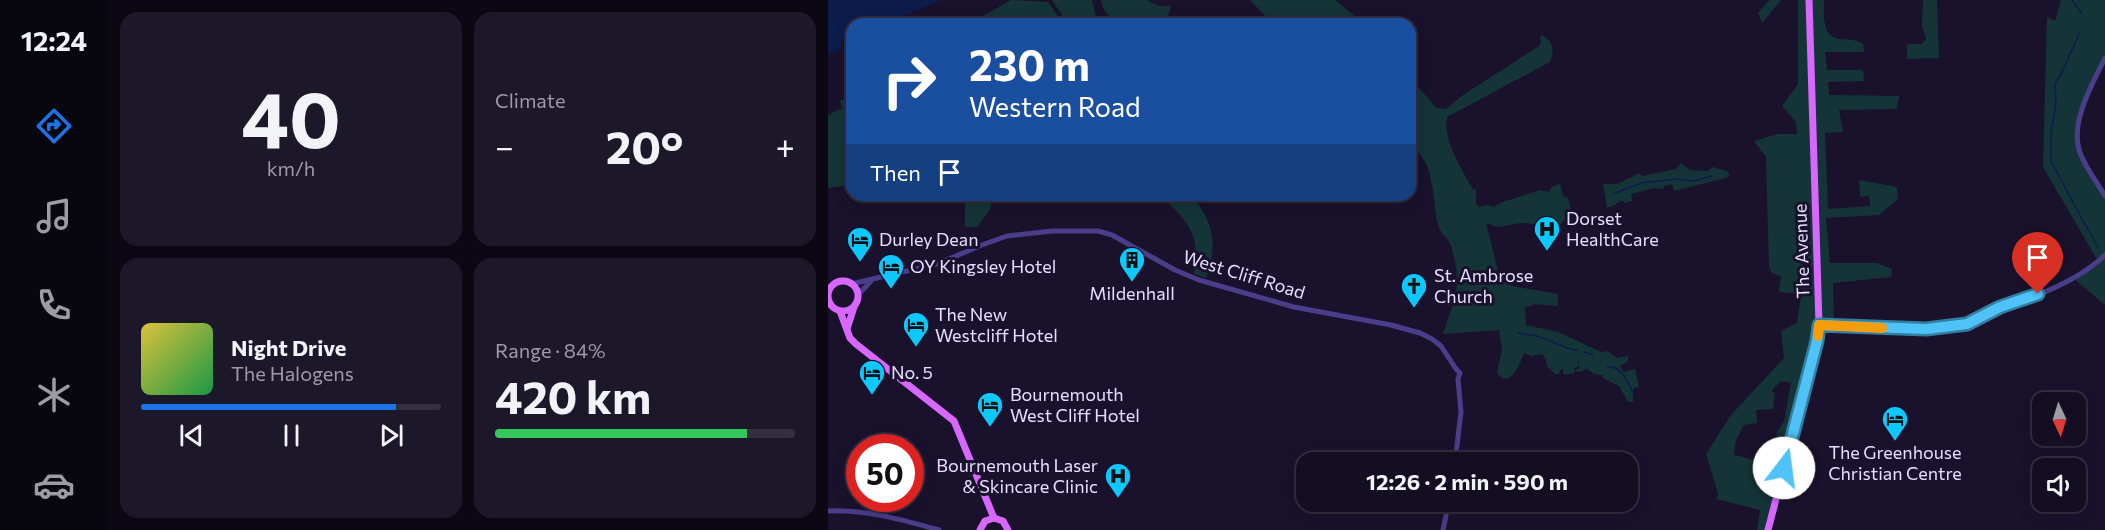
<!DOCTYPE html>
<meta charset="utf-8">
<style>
:root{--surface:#140e22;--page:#1d172a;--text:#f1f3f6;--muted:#9d9ca5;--line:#332e40;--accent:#1a73e8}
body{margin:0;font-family:Commissioner,sans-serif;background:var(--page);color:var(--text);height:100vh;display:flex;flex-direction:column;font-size:22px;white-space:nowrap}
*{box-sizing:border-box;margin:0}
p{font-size:20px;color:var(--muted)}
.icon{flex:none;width:33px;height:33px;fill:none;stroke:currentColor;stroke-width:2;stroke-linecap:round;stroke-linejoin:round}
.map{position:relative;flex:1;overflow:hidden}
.panel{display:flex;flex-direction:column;gap:12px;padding:12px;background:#0b0813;width:720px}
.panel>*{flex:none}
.top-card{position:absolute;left:18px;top:18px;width:570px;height:183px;border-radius:18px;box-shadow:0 3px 15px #0003,0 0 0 2px var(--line);background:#1a4fa0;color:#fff;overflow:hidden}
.needle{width:39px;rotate:176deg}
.fabs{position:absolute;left:1204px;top:392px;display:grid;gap:12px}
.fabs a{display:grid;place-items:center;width:54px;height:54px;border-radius:12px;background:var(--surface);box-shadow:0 3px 15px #0003,0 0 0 2px var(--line);font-size:30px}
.speed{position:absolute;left:18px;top:434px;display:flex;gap:12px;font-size:30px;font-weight:700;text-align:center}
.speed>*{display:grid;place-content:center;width:78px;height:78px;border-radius:50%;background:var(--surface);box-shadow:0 3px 15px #0003,0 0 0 2px var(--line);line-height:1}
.speed .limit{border:9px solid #d22;background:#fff;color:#111}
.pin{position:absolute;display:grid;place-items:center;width:51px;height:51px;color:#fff;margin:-62px -26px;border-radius:50% 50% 50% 0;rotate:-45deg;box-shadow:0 0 6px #0007}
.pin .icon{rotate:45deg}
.me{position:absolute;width:66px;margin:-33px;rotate:15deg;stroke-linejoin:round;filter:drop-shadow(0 0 4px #0008)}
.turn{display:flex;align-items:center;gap:21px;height:126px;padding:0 24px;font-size:27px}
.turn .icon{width:78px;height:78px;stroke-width:2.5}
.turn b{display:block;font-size:42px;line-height:51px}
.then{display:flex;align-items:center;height:57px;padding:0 24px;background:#0003;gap:12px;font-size:22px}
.big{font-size:45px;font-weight:700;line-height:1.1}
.panel .tile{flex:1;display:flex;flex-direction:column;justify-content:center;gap:9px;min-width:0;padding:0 21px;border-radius:18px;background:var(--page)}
.panel .dial{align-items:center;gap:0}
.dial b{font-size:78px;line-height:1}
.song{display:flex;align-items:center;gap:18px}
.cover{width:72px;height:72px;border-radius:9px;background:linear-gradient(135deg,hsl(50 70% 55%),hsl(140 70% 35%))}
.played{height:6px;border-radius:3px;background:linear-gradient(90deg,var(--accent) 85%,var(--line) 85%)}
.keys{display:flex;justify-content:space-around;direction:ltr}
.heat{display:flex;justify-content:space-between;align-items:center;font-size:33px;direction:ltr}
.charge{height:9px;border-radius:4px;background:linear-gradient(90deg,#34c759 84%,var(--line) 0)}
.panel .tiles{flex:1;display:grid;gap:12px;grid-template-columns:repeat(2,1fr)}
.trip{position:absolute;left:468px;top:452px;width:342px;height:60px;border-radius:18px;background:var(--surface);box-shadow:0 3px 15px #0003,0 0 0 2px var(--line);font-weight:700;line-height:60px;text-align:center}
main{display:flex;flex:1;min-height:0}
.tabs{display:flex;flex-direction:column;width:108px;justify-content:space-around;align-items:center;background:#08060e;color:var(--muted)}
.tabs .icon{width:42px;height:42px}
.tabs .active{color:var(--accent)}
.tabs b{font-size:27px;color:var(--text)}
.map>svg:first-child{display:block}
</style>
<main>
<nav class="tabs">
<b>12:24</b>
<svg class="icon active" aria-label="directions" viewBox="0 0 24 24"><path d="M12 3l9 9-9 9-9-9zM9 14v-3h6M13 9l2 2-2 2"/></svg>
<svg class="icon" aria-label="music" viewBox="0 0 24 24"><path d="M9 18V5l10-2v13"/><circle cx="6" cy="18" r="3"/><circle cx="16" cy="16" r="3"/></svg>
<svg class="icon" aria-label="phone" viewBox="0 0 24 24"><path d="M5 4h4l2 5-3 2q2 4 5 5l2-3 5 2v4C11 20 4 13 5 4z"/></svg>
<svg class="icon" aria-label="climate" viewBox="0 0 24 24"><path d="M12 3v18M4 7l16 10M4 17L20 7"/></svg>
<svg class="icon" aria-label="car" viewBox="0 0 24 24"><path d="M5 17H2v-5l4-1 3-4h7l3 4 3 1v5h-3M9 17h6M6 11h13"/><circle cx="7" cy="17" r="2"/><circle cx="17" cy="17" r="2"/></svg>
</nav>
<section class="panel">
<div class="tiles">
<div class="tile dial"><b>40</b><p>km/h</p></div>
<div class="tile"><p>Climate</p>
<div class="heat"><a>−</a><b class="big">20°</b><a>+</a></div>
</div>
<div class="tile">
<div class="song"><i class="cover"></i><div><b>Night Drive</b><p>The Halogens</p></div></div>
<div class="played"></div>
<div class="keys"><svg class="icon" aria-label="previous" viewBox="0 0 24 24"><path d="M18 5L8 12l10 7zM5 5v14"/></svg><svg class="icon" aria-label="pause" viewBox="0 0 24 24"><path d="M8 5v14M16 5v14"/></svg><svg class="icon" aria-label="next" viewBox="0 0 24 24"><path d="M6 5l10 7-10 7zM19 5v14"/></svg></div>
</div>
<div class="tile"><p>Range · 84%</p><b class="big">420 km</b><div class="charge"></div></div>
</div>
</section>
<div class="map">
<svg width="1277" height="530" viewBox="0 0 1277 530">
<rect width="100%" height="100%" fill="#1a122d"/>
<g fill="#153437" fill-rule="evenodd">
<polygon points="183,0 220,2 236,24 141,24"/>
<polygon points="224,0 264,0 268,17 276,24 240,24"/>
<path d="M273 0H319L331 6H343L341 13 335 24C312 24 278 30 273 0Z"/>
<polygon points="422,0 507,0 536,24 454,24 439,18"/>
<polygon points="941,0 953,0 934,23 930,13"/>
<path d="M970 0H996C996 14 993 37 1012 39 1021 40 1028 39 1035 44L1036 52H997L999 70H1035L1036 81 1000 82 1001 95 1071 96 1069 109 1011 110 1015 132 997 133 1000 209 1042 206 1041 196 1032 197 1031 180 1069 187 1070 199 1051 215 998 218 1002 263H1049L1064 269 1063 277 1005 283 1006 325H992L940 530H929L932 510 889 499 890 493 878 454 903 415 956 358 953 331 969 323 973 294 951 292 953 276 944 273 941 267 938 157 926 141 949 134H969L968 122 954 106 970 84ZM953 381 963 383 956 421 949 432 942 464 906 455 908 440 916 425 929 423 928 410 945 409 947 393 944 392 945 389Z"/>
<polygon points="1095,0 1109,0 1111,58 1079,59 1079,44 1094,44 1098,38 1094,26"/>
<polygon points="1233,0 1277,0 1277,58 1253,111 1250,147 1277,196 1277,305 1244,277 1270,261 1215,167 1219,17 1227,21"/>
<path d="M714 35C725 41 727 51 722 62L619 117C615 143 634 168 645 190L648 189V204L651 207 659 205 666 207 672 203 712 190 721 192 724 187 732 183 735 196 740 198 744 215 731 225 716 227 708 224 693 223 670 227 658 223 671 275 684 286 730 294V306L706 304 704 306 697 307 698 325 730 332 773 352 780 351 789 358 801 356 799 362 792 366 796 372 807 369 811 387 805 388V402H800L791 386 775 378V375L766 374 758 368 755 371 746 372 752 367 750 363 752 359 749 362 751 366 747 368 745 375 743 371V374H735V369L732 370 731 374H727L719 366 718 359 714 354 704 356 696 353C692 363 689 374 679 379L674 378 669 373 674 350 671 330 615 334C620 317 629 299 629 281 629 268 626 251 620 240 617 235 611 231 610 225 604 199 608 162 582 145V77L608 108 618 109 635 95 711 46 713 43 712 37Z"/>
<polygon points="24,93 24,185 0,188 0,115 14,108 12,101"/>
<polygon points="853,163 862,170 880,171 884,167 899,171 902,175 898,178 846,191 844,184 836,186 836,189 826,188 803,194 804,201 796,203 796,201 792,201 787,205 779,208 775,184 789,184 812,173 814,176 848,169"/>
<polygon points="114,195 166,195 161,211 149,227 137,227 137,198"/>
<path d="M335 195H363C386 222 390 245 378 278L366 274C369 246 370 235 350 213 345 207 338 202 335 195Z"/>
</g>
<polygon fill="#0c1c4c" points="0,0 113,0 56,24 24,24 24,36 12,41 15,47 0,55"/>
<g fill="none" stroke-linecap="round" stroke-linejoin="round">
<g stroke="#0c1c4c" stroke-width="1.5">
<polyline points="1244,0 1254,14"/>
<polyline points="1252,32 1234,72 1227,84 1228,102 1223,134 1223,161 1254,219 1270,247"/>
<polyline points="785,194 813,183 849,179 866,181 884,176"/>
<polyline points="690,333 709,336 745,350 750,350"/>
<polyline points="756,352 765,355"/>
<path d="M779 367C795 366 799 381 805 393"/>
</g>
<g stroke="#4a3e8b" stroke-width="5">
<path d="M1277 58C1264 85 1240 125 1253 155 1259 170 1269 182 1277 196"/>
<polyline points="23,284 109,264 154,245 179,236 224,231 270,231 284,235 347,270 371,280 466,307 563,325 592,333 604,339 613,346 628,369 632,373 630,379 633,412 627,462"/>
<polyline points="30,295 43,281"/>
<path d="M991 325C1036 327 1096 335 1138 324 1153 320 1165 309 1180 305 1213 295 1252 279 1277 255"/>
<path d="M0 511C37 509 75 520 111 530"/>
<polyline points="615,530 621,501"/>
</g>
<g stroke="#d767fd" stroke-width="7">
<circle cx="15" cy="296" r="15"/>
<polyline points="12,311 22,338 28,344 126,421 166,518"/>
<polyline points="19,329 26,307"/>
<polyline points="152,530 157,521 166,518 175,521 180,530"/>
<polyline points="940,530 989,341 991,325 981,0"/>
</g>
</g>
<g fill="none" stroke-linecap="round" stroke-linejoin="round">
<g stroke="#337fa1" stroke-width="15">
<polyline id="route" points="956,468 989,341 991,325 1098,329 1139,324 1172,307 1210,294"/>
</g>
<use href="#route" stroke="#4fc3f7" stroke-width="10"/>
<polyline stroke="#f59e0b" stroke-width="10" points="990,336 991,325 1054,328"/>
</g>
<defs>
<g id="hospital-pin" transform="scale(1.35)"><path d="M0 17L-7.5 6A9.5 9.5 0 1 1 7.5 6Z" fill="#0dc8fc" stroke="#1a122d"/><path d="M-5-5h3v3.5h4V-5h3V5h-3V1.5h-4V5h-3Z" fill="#111"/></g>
<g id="hotel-pin" transform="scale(1.35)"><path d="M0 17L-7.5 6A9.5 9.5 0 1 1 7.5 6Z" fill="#0dc8fc" stroke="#1a122d"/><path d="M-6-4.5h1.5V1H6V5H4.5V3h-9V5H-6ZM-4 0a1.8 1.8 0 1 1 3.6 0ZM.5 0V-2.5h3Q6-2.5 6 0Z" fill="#111"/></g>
<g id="building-pin" transform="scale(1.35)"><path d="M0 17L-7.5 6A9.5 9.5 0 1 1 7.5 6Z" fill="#0dc8fc" stroke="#1a122d"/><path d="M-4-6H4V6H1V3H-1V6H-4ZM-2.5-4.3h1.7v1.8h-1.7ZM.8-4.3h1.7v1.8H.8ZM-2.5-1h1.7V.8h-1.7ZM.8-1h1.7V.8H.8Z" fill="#111"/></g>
<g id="church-pin" transform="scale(1.35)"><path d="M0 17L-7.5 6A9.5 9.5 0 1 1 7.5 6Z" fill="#0dc8fc" stroke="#1a122d"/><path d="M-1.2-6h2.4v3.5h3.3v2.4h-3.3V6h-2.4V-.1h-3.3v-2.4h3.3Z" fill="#111"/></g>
</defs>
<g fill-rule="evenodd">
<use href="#hospital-pin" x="719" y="229"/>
<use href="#hotel-pin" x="32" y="240"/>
<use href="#building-pin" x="304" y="260"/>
<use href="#hotel-pin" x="63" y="267"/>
<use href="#church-pin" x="586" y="286"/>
<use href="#hotel-pin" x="88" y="325"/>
<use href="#hotel-pin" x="44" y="373"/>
<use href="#hotel-pin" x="162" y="405"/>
<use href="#hotel-pin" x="1067" y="419"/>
<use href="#hospital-pin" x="290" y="476"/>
</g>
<g text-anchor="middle" stroke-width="6" stroke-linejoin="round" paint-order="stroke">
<g font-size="18" fill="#e6deff" stroke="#1a122d" text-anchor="start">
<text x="738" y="225">Dorset<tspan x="738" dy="21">HealthCare</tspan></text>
<text x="51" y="246">Durley Dean</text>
<text x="82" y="273">OY Kingsley Hotel</text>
<text x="606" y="282">St. Ambrose<tspan x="606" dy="21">Church</tspan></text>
<text x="304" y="300" text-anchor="middle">Mildenhall</text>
<text x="107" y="321">The New<tspan x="107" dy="21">Westcliff Hotel</tspan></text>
<text x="63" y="379">No. 5</text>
<text x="182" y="401">Bournemouth<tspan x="182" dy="21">West Cliff Hotel</tspan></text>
<text x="1067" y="459" text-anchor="middle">The Greenhouse<tspan x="1067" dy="21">Christian Centre</tspan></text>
<text x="270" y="472" text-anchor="end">Bournemouth Laser<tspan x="270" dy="21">&amp; Skincare Clinic</tspan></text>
</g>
<g font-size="18" fill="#e6deff" stroke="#1a122d">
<text transform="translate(974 251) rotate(-92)" y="6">The Avenue</text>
<text transform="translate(416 275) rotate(17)" y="6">West Cliff Road</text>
</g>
</g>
</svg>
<div class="fabs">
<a><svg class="needle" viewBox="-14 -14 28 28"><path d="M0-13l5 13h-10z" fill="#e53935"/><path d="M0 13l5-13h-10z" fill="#9d9ca5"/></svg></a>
<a><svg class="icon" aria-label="sound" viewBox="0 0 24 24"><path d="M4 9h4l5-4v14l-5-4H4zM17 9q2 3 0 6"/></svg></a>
</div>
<div class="speed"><div class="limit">50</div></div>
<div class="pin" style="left:1210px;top:294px;background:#d93025"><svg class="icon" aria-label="arrive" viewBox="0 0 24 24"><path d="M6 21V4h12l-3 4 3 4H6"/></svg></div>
<svg class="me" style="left:956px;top:468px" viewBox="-20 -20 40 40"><circle r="19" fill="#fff"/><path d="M0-13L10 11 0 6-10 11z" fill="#4fc3f7"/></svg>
<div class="trip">12:26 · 2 min · 590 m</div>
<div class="top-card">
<div class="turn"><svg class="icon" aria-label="right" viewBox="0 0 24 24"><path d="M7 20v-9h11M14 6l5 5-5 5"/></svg><div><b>230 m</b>Western Road</div></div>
<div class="then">Then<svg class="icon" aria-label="arrive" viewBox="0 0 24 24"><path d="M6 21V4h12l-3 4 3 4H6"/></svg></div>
</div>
</div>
</main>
